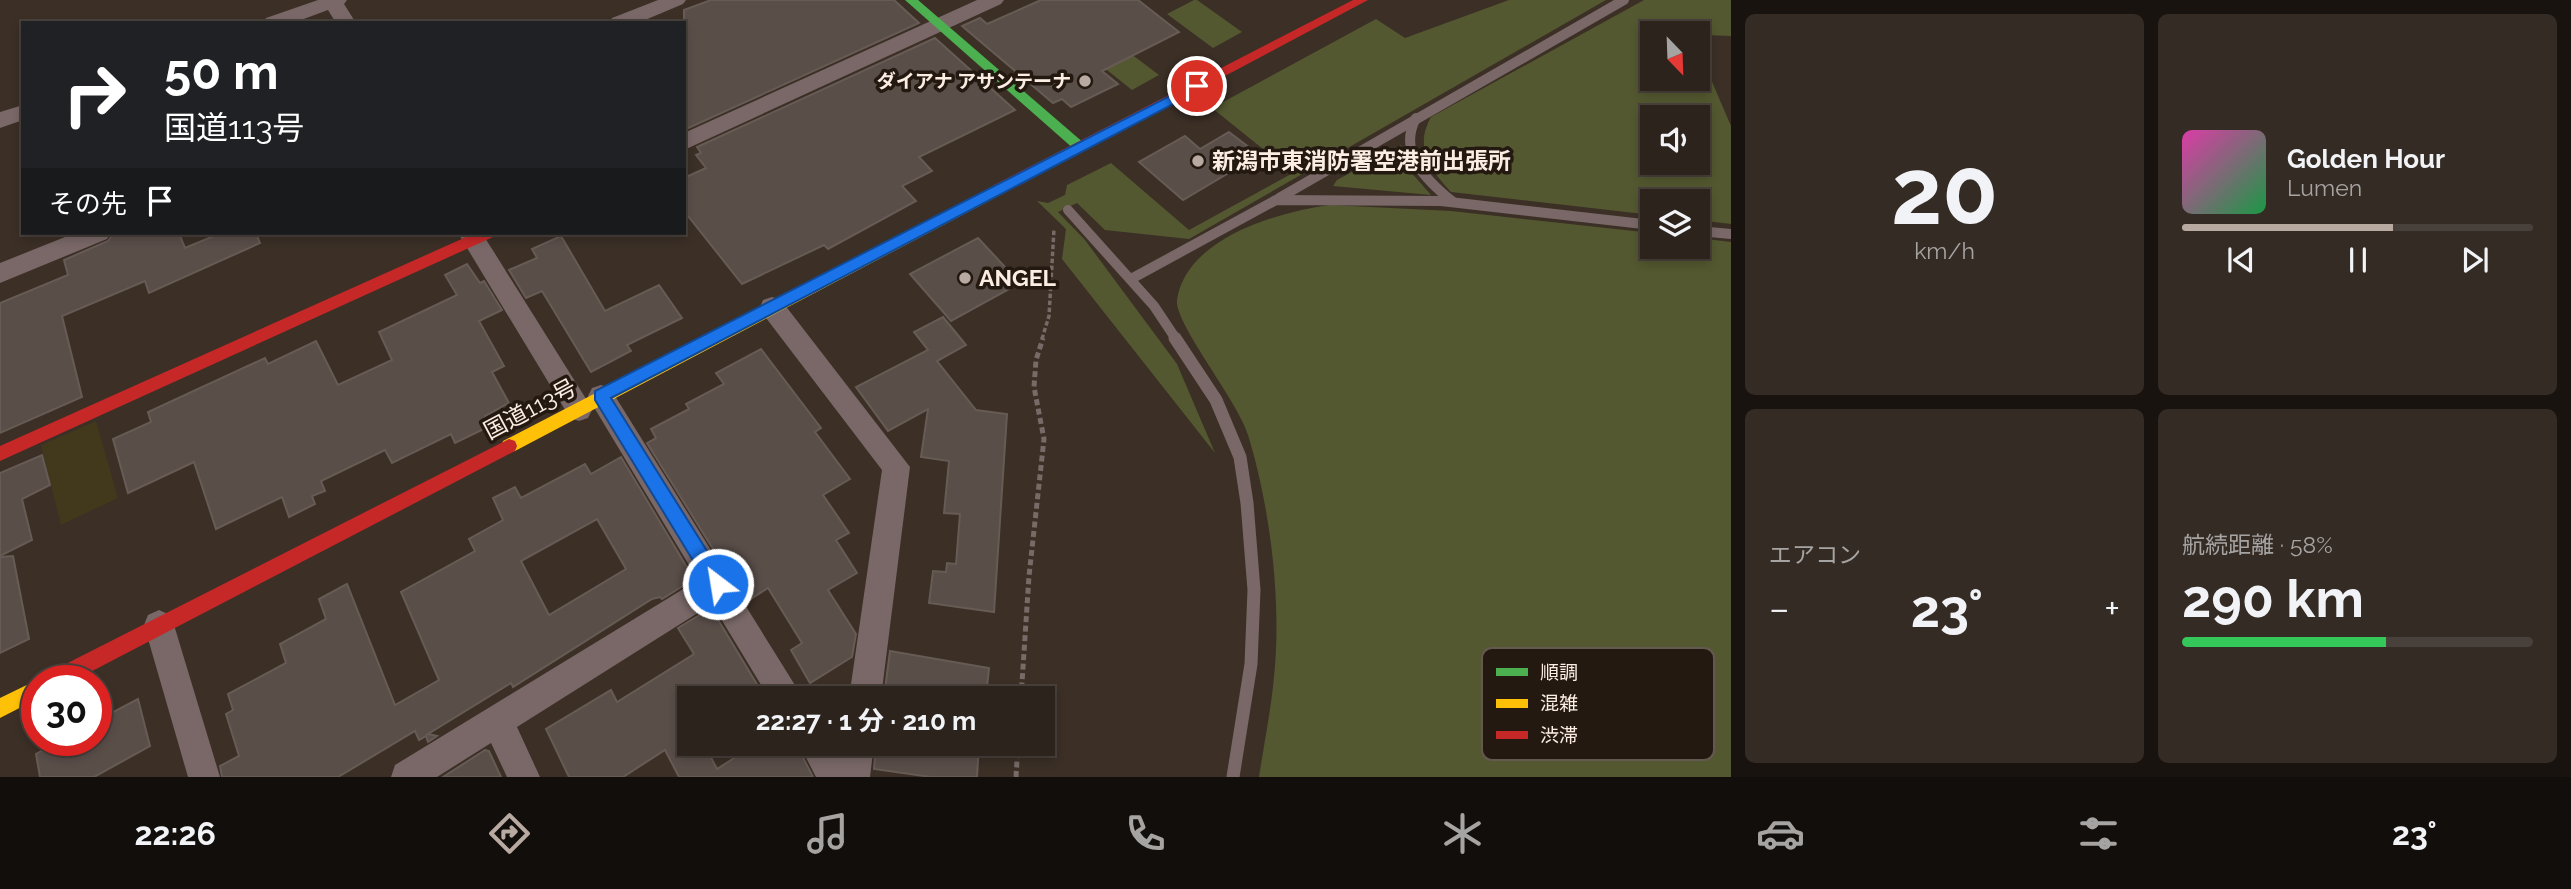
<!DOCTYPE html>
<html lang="ja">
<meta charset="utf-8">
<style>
:root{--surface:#2c231c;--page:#342b25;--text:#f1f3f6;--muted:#a6a4a3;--line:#48403b;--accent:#b8aaa0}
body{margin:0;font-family:Raleway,"Noto Sans JP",sans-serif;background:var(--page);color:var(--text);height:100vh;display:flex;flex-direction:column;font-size:26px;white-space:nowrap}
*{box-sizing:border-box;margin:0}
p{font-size:23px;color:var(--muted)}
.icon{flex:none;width:38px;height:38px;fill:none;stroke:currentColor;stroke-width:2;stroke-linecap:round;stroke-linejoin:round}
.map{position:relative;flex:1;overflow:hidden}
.drawer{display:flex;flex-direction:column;gap:14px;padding:14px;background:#18130f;width:840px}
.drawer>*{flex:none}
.top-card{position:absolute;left:21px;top:21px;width:665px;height:214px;border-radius:0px;box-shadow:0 4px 10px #0003,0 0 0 2px var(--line);background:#202124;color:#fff;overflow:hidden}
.needle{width:46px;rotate:157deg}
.buttons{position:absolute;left:1640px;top:21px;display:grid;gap:14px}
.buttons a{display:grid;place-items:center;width:70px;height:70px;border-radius:0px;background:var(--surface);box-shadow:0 4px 10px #0003,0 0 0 2px var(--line);font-size:35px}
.speed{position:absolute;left:21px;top:665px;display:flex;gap:14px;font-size:35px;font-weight:700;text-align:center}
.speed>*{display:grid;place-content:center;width:91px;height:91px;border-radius:50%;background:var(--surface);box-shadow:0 4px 10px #0003,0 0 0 2px var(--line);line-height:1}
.speed .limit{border:10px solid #d22;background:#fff;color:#111}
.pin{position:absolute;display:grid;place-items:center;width:60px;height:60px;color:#fff;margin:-30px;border:4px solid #fff;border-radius:50%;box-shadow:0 2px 7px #0007}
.me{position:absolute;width:77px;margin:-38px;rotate:329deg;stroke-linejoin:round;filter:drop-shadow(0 0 5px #0008)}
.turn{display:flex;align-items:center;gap:24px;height:147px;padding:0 28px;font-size:32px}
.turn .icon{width:91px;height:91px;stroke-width:2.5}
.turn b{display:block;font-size:49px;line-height:60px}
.then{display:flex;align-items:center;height:66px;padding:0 28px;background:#0003;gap:14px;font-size:26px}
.big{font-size:52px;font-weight:700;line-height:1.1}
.drawer .tile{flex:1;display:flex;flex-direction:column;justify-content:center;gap:10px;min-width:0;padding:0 24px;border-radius:10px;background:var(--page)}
.drawer .dial{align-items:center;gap:0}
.dial b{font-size:91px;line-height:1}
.song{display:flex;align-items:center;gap:21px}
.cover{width:84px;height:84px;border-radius:10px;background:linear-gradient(135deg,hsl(320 70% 55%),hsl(140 70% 35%))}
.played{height:7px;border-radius:4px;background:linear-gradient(90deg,var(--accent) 60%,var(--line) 60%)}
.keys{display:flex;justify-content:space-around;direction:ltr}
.heat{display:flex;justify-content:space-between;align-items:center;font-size:38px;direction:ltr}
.charge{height:10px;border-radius:5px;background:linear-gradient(90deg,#34c759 58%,var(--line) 0)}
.drawer .tiles{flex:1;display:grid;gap:14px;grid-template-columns:repeat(2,1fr)}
.trip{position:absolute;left:677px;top:686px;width:378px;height:70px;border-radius:0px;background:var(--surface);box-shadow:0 4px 10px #0003,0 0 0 2px var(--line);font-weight:700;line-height:70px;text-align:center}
.dock{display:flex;height:112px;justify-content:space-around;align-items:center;background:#120e0b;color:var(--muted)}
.dock .icon{width:49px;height:49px}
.dock .selected{color:var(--accent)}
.dock b{font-size:32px;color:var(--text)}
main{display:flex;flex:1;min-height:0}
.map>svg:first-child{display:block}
</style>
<main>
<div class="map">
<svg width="1731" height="777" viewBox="0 0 1731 777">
<rect width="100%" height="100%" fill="#3b2f26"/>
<g fill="#535830" fill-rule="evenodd">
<polygon points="1194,0 1197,0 1242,32 1213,48 1167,14"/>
<polygon points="1509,0 1606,0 1189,239 1105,230 1077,203 1058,212 1085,240 1177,364 1215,453 1062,259 1066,229 1037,201 1048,203 1065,195 1067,185 1111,163 1189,230 1293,173 1212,108 1376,19 1405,38"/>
<path d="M1644 0H1731V36L1652 33V79H1698V49L1731 126V224L1698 220V201H1652V215L1451 192C1430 169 1414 147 1431 117ZM1698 117V163H1652V117Z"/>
<polygon points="1098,29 1159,75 1132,90 1072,42"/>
<polygon points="1401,145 1409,170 1431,195 1333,186 1337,180"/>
<path d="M1330 205 1451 211 1652 233V247H1698V238L1731 242V777H1259C1264 744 1271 710 1274 677 1282 602 1270 506 1248 435 1239 402 1174 323 1177 300 1186 238 1278 212 1330 205Z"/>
</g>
<polygon fill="#42391c" points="96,421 118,498 61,525 41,445"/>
<g fill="#5a4e49" stroke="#675b55" stroke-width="2" fill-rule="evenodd">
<polygon points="711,0 894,0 919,23 684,130 684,10"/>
<polygon points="1041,0 1138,0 1179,32 1102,71 1118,84 1071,107 1062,99 1053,103 962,26 980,18 987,24"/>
<polygon points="935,38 1015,110 919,157 932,171 902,186 916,201 828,249 824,245 742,284 684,211 684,178 706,168 696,155 701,153 697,147"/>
<polygon points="1229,132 1259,155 1183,200 1139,162 1185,136 1200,149"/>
<polygon points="114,233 179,233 185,248 221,233 256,233 260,243 149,293 145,281 62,316 82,397 0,433 0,303 68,275 64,260 108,241"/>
<polygon points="561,236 605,311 659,285 682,318 627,345 631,351 591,372 542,291 526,298 509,270 537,258 532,249"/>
<polygon points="978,238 1020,283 951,321 910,274"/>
<polygon points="467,264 480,283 484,281 502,310 479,321 504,366 492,372 509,403 485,416 490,426 455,443 451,434 392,463 385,450 321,481 325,491 312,496 315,504 289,517 282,497 216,529 194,462 128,493 113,439 151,422 148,412 265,358 268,364 316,341 338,385 392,360 379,332 457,295 445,275"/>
<polygon points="943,317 966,345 937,361 976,410 1007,414 994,612 929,603 933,571 946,572 947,563 956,564 960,514 944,513 949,461 921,457 928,409 888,431 856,387 928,350 914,332"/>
<polygon points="761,349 821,428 815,432 850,479 823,495 849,533 836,540 857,573 828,590 856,634 852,657 810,683 791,650 802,643 768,588 746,602 647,443 656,438 651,429 689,409 686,404 724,384 716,373"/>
<polygon points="42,455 50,485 22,499 32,540 0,556 0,473"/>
<path d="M621 457 694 579 662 599 660 597 652 599 513 687 511 683 428 734 437 736 428 742 426 736 419 740 415 731 338 777H222L220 766 239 756 226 714 233 710 228 694 286 663 280 644 326 619 319 599 347 584 395 705 439 680 401 592 475 551 469 539 503 520 493 498 515 487 521 498 585 464 591 474ZM597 519 626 569 549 615 521 561Z"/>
<polygon points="13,556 29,639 0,653 0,557"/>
<polygon points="711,608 761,691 750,698 680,698 690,716 690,738 681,744 704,744 717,769 756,744 796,744 813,777 679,777 665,750 623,777 569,777 546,729 611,690 617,702 694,654 678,628"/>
<polygon points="890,651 989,668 986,698 935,698 885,689"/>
<polygon points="138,699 150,746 94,777 40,777 36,754 61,740 96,740 96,721"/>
<polygon points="876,744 979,744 977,777 931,777 874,769"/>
<polygon points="485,750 489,751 501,777 443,777"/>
</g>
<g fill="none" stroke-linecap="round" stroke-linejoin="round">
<polyline stroke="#776a67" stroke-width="3.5" stroke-dasharray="4.5 2.5" stroke-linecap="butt" points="1042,339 1049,316 1054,229"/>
<g stroke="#776a67" stroke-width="5" stroke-dasharray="6 3.5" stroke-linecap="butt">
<polyline points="1021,698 1029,576 1044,439 1034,387 1036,360 1043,338"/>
<polyline points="1016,777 1018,744"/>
</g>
<g stroke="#796867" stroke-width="10">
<path d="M1416 118C1397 153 1427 181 1453 202"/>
<polyline points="1279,198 1624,0"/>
<polyline points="1068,210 1154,306 1176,339"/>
<polyline points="1698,231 1731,234"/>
<polyline points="1131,279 1276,200 1441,201 1652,225"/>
</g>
<polyline stroke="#796867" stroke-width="13" points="1175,338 1216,400 1240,457 1247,503 1254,590 1251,664 1233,777"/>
<g fill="#796867" fill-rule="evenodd">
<polygon points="318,0 347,0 344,4 356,23 336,23 328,10 293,23 263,23 266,18"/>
<polygon points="658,0 686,0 683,4 638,23 609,23 612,18"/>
<polygon points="977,0 1004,0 1001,4 684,150 684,133"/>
<polygon points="23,105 23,120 0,128 0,112"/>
<polygon points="75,233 111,233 107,239 0,283 0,263"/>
<polygon points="458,233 482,233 588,402 592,410 588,418 579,421 570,418"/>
<polygon points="772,297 781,300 910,467 881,698 849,698 882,470 763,314 760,307 763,300"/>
<polygon points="601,385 610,388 803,698 769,698 712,604 517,727 540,777 507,777 491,743 437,777 391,777 395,765 698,580 592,404 588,396 592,388"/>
<polygon points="159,610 170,615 174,625 220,777 188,777 144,625 148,615"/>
<polygon points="799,744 833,744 840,755 842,744 874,744 870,777 816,777"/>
</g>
<polygon fill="#4caf50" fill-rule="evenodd" points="905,0 918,0 1085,144 1085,150 1075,150"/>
<g fill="#ffc107" fill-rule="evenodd">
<polygon points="999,184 1006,189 1004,193 515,451 509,453 503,451 501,446 503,441"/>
<polygon points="37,680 40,681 37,681 37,699 0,718 0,698"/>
</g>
<g fill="#c62828" fill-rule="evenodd">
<polygon points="1353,0 1368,0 1004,193 999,194 992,189 994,185"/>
<polygon points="475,233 495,233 493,237 0,461 0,446"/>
<polygon points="509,439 515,441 517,446 515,451 73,681 44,681 46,674"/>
</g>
</g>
<polygon fill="#1a73e8" stroke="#114b97" stroke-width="2" points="1197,82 1202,83 1202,89 611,398 724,578 726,584 724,590 718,593 711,590 595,400 595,391"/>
<g fill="#b8aaa0" stroke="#231911" stroke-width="2.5">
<circle cx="1085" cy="81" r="7"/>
<circle cx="1198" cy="161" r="7"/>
<circle cx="965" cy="278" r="7"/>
</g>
<g text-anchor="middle" stroke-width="7" stroke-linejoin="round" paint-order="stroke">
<g font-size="19" font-weight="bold" fill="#fcede2" stroke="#231911" text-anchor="end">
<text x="1071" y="88">ダイアナ アサンテーナ</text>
</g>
<g font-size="23" font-weight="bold" fill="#fcede2" stroke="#231911" text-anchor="start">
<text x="1212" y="169">新潟市東消防署空港前出張所</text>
<text x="979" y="286">ANGEL</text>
</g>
<g font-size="23" fill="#fcede2" stroke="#231911">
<text transform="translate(530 409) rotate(-28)" y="8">国道113号</text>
</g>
</g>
<rect x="1482" y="648" width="232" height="112" rx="10" fill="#231911" stroke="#645950" stroke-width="2"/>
<rect x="1496" y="668" width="32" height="8" fill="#4caf50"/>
<rect x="1496" y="699" width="32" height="9" fill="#ffc107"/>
<rect x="1496" y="731" width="32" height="8" fill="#c62828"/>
<g font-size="19" fill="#fcede2">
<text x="1540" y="679">順調</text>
<text x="1540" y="710">混雑</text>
<text x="1540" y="742">渋滞</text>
</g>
</svg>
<div class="buttons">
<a><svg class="needle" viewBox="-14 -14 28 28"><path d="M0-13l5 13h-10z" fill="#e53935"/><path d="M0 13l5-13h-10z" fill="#a6a4a3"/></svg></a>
<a><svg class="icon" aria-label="sound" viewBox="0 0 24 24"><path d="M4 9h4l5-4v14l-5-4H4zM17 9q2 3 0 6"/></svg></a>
<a><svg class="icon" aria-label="layers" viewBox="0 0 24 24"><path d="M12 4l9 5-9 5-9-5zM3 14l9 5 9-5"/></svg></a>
</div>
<div class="speed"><div class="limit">30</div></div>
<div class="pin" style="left:1197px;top:86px;background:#d93025"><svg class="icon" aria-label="arrive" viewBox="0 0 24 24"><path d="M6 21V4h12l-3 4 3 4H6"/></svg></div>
<svg class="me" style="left:718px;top:584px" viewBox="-20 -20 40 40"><circle r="17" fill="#1a73e8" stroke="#fff" stroke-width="3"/><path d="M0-11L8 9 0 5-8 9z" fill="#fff"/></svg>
<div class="trip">22:27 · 1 分 · 210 m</div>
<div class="top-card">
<div class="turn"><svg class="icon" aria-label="right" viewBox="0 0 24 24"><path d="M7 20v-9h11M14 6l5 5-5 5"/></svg><div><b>50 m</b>国道113号</div></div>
<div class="then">その先<svg class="icon" aria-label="arrive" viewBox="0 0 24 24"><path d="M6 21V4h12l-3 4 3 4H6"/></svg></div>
</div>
</div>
<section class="drawer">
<div class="tiles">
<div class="tile dial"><b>20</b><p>km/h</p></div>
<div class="tile">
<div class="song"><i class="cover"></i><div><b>Golden Hour</b><p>Lumen</p></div></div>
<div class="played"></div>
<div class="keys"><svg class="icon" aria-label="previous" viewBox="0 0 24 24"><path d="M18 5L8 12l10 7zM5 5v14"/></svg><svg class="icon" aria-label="pause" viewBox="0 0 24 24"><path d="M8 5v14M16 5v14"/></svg><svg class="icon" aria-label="next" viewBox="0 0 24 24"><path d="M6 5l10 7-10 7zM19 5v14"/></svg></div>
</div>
<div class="tile"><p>エアコン</p>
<div class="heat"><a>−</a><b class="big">23°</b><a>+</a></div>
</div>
<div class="tile"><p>航続距離 · 58%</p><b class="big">290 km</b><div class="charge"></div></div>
</div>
</section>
</main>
<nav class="dock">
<b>22:26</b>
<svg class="icon selected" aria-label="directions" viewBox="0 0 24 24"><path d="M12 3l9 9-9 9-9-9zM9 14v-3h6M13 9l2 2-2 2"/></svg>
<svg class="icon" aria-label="music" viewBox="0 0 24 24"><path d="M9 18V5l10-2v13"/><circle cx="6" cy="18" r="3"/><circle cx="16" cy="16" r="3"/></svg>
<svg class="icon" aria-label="phone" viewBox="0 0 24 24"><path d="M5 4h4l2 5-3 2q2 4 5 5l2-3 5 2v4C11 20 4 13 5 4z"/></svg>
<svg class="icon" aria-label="climate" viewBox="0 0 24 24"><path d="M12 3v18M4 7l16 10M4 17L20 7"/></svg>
<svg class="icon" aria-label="car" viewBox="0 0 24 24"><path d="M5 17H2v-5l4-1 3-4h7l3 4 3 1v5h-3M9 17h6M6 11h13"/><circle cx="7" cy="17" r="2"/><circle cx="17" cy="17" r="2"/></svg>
<svg class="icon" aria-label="filters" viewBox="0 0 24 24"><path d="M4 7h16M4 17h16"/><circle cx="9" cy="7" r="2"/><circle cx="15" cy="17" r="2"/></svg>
<b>23°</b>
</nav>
